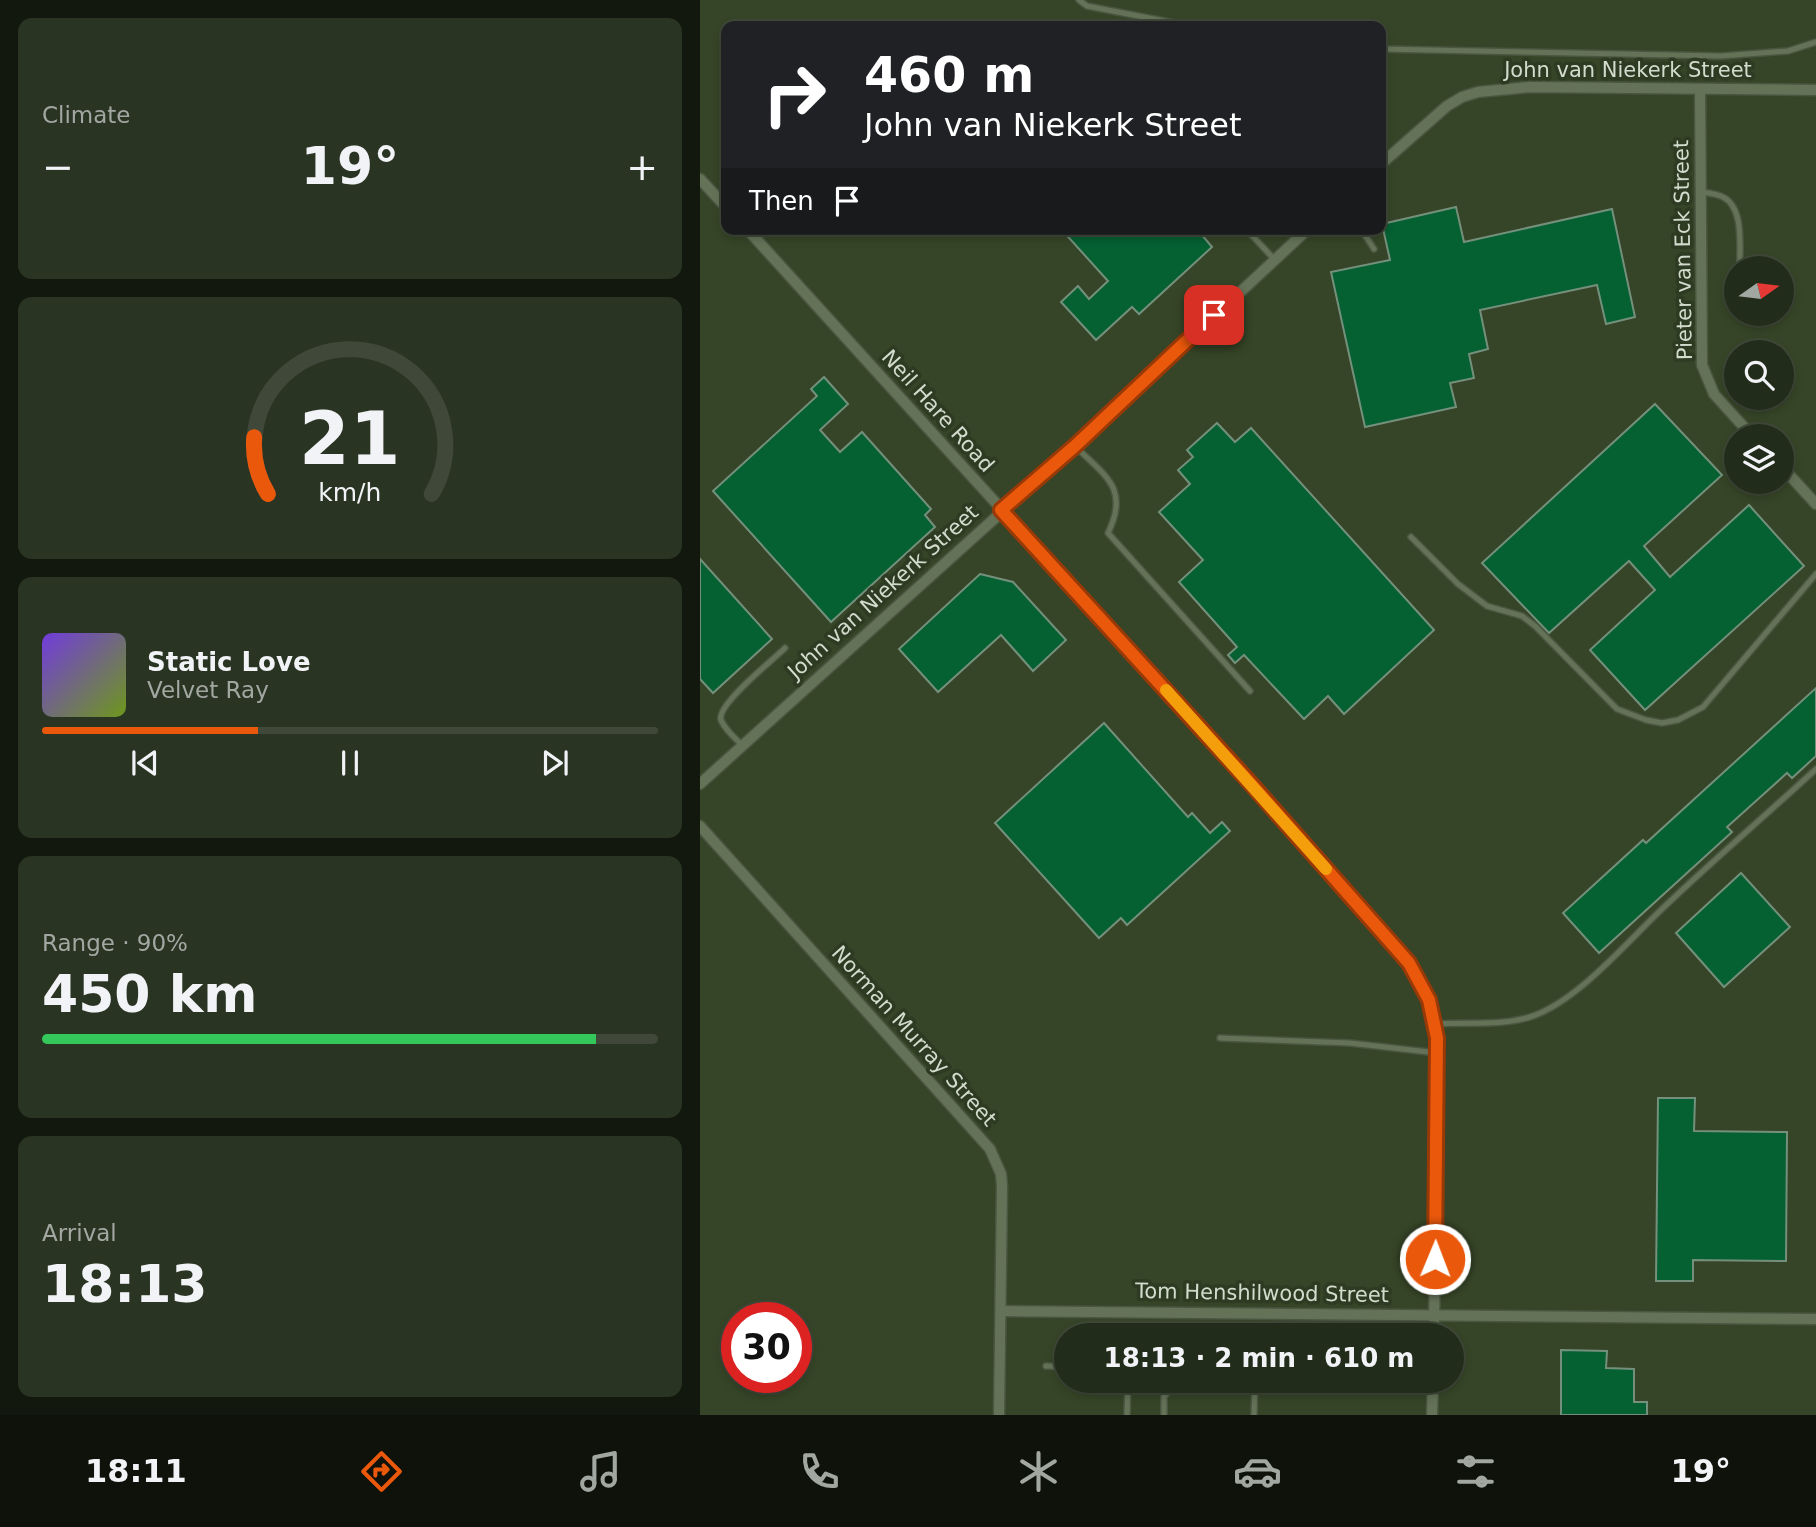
<!DOCTYPE html>
<meta charset="utf-8">
<style>
:root{--surface:#222c1a;--page:#2a3423;--text:#f1f3f6;--muted:#a2a7a2;--line:#3f4839;--accent:#ea580c}
body{margin:0;font-family:"DejaVu Sans",sans-serif;background:var(--page);color:var(--text);height:100vh;display:flex;flex-direction:column;font-size:26px;white-space:nowrap}
*{box-sizing:border-box;margin:0}
p{font-size:23px;color:var(--muted)}
.icon{flex:none;width:38px;height:38px;fill:none;stroke:currentColor;stroke-width:2;stroke-linecap:round;stroke-linejoin:round}
.map{position:relative;flex:1;overflow:hidden}
.panel{display:flex;flex-direction:column;gap:18px;padding:18px;background:#13180e;width:700px}
.panel>*{flex:none}
.top-card{position:absolute;left:21px;top:21px;width:665px;height:214px;border-radius:14px;box-shadow:0 4px 10px #0003,0 0 0 2px var(--line);background:#202124;color:#fff;overflow:hidden}
.needle{width:46px;rotate:76deg}
.buttons{position:absolute;left:1024px;top:256px;display:grid;gap:14px}
.buttons a{display:grid;place-items:center;width:70px;height:70px;border-radius:50%;background:var(--surface);box-shadow:0 4px 10px #0003,0 0 0 2px var(--line);font-size:35px}
.speed{position:absolute;left:21px;top:1302px;display:flex;gap:14px;font-size:35px;font-weight:700;text-align:center}
.speed>*{display:grid;place-content:center;width:91px;height:91px;border-radius:50%;background:var(--surface);box-shadow:0 4px 10px #0003,0 0 0 2px var(--line);line-height:1}
.speed .limit{border:10px solid #d22;background:#fff;color:#111}
.pin{position:absolute;display:grid;place-items:center;width:60px;height:60px;color:#fff;margin:-30px;border-radius:14px;box-shadow:0 4px 10px #0006}
.me{position:absolute;width:77px;margin:-38px;rotate:1deg;stroke-linejoin:round;filter:drop-shadow(0 0 5px #0008)}
.turn{display:flex;align-items:center;gap:24px;height:147px;padding:0 28px;font-size:32px}
.turn .icon{width:91px;height:91px;stroke-width:2.5}
.turn b{display:block;font-size:49px;line-height:60px}
.then{display:flex;align-items:center;height:66px;padding:0 28px;background:#0003;gap:14px;font-size:26px}
.big{font-size:52px;font-weight:700;line-height:1.1}
.panel .card{flex:1;display:flex;flex-direction:column;justify-content:center;gap:10px;min-width:0;padding:0 24px;border-radius:14px;background:var(--page)}
.panel .dial{align-items:center;gap:0}
.dial svg{height:182px;overflow:visible;fill:none;stroke:var(--line);stroke-width:7;stroke-linecap:round;text-anchor:middle}
.dial text{fill:var(--text);stroke:none}
.song{display:flex;align-items:center;gap:21px}
.cover{width:84px;height:84px;border-radius:10px;background:linear-gradient(135deg,hsl(260 70% 55%),hsl(80 70% 35%))}
.played{height:7px;border-radius:4px;background:linear-gradient(90deg,var(--accent) 35%,var(--line) 35%)}
.keys{display:flex;justify-content:space-around;direction:ltr}
.heat{display:flex;justify-content:space-between;align-items:center;font-size:38px;direction:ltr}
.charge{height:10px;border-radius:5px;background:linear-gradient(90deg,#34c759 90%,var(--line) 0)}
.trip{position:absolute;left:354px;top:1323px;width:410px;height:70px;border-radius:35px;background:var(--surface);box-shadow:0 4px 10px #0003,0 0 0 2px var(--line);font-weight:700;line-height:70px;text-align:center}
.tab-bar{display:flex;height:112px;justify-content:space-around;align-items:center;background:#0e120a;color:var(--muted)}
.tab-bar .icon{width:49px;height:49px}
.tab-bar .active{color:var(--accent)}
.tab-bar b{font-size:32px;color:var(--text)}
main{display:flex;flex:1;min-height:0}
.map>svg:first-child{display:block}
</style>
<main>
<section class="panel">
<div class="card"><p>Climate</p>
<div class="heat"><a>−</a><b class="big">19°</b><a>+</a></div>
</div>
<div class="card dial"><svg viewBox="0 0 100 80">
<path d="M14 69A42 42 0 1 1 86 69"/>
<path d="M14 69A42 42 0 0 1 8 44" stroke="#ea580c"/>
<text x="50" y="56" font-size="32" font-weight="700">21</text>
<text x="50" y="72" font-size="11">km/h</text>
</svg></div>
<div class="card">
<div class="song"><i class="cover"></i><div><b>Static Love</b><p>Velvet Ray</p></div></div>
<div class="played"></div>
<div class="keys"><svg class="icon" aria-label="previous" viewBox="0 0 24 24"><path d="M18 5L8 12l10 7zM5 5v14"/></svg><svg class="icon" aria-label="pause" viewBox="0 0 24 24"><path d="M8 5v14M16 5v14"/></svg><svg class="icon" aria-label="next" viewBox="0 0 24 24"><path d="M6 5l10 7-10 7zM19 5v14"/></svg></div>
</div>
<div class="card"><p>Range · 90%</p><b class="big">450 km</b><div class="charge"></div></div>
<div class="card"><p>Arrival</p><b class="big">18:13</b></div>
</section>
<div class="map">
<svg width="1116" height="1415" viewBox="0 0 1116 1415">
<rect width="100%" height="100%" fill="#2e3b23"/>
<path fill="#364527" fill-rule="evenodd" d="M0 0H1116V1415H0ZM26 26H681V229H26ZM1036 268H1082V313H1036ZM1036 352H1082V397H1036ZM1036 436H1082V481H1036ZM37 1318H96V1377H37ZM366 1335H751V1381H366Z"/>
<g fill="#056032" stroke="#74907c" stroke-width="2">
<polygon points="756,207 764,242 912,209 935,317 906,324 897,285 780,310 788,349 769,354 774,378 750,383 756,407 665,427 631,272 690,260 682,224"/>
<polygon points="361,229 497,229 512,247 439,314 432,307 396,340 361,302 378,286 389,299 408,281"/>
<polygon points="124,377 148,404 120,430 140,452 162,432 231,509 225,515 235,527 131,622 13,491 117,396 111,389"/>
<polygon points="955,404 1022,475 944,546 970,577 1049,505 1104,566 945,710 890,650 955,590 929,561 849,633 782,563"/>
<polygon points="517,423 535,442 551,428 734,630 644,714 628,696 604,719 544,655 535,663 528,655 537,647 479,582 503,560 459,512 490,484 478,470 493,457 487,450"/>
<polygon points="0,559 72,639 13,693 0,679"/>
<polygon points="280,574 313,582 366,640 333,671 301,635 238,692 199,649"/>
<polygon points="1116,688 1116,756 1092,778 1087,773 1027,827 1032,832 899,953 863,913 943,840 946,843"/>
<polygon points="404,723 488,817 492,813 510,833 522,822 530,831 427,925 421,918 399,938 295,823"/>
<polygon points="1041,873 1090,927 1024,987 976,933"/>
<polygon points="958,1098 995,1098 994,1131 1087,1132 1086,1261 993,1260 993,1281 956,1281"/>
<polygon points="861,1350 907,1351 906,1368 934,1369 934,1402 947,1402 947,1415 861,1415"/>
</g>
<g fill="none" stroke-linecap="round" stroke-linejoin="round">
<g stroke="#4b5641" stroke-width="8">
<g id="lane">
<polyline points="379,0 387,6 490,26"/>
<polyline points="681,49 1021,56 1088,51 1116,42"/>
<path d="M1001 192C1008 193 1017 194 1023 197 1045 208 1039 248 1040 268"/>
<polyline points="546,229 574,259"/>
<polyline points="661,229 674,249"/>
<path d="M375 446C405 476 430 488 408 533L550 691"/>
<polyline points="711,537 758,584 787,606 822,616 835,626 917,709 946,720 962,723 978,720 1003,707 1116,574"/>
<path d="M42 745C35 738 25 730 21 720 16 705 73 660 85 648"/>
<path d="M735 1024C765 1022 801 1026 830 1017 877 1002 927 942 962 909 1012 861 1065 816 1116 769"/>
<polyline points="520,1038 650,1043 737,1053"/>
<polyline points="346,1366 366,1367"/>
<polyline points="427,1415 428,1381"/>
<polyline points="464,1415 464,1397 475,1381"/>
<polyline points="554,1415 555,1381"/>
</g>
</g>
<g stroke="#4b5641" stroke-width="13">
<g id="street">
<polyline points="1000,89 1002,365 1014,394 1052,436"/>
<polyline points="681,164 747,106 762,97 778,92 830,87 1116,90"/>
<polyline points="0,179 26,207"/>
<polyline points="47,229 553,786 709,963 729,1000 737,1038 734,1335"/>
<polyline points="1082,467 1116,504"/>
<polyline points="0,784 375,446 608,229"/>
<polyline points="0,826 290,1149 301,1174 302,1186 299,1415"/>
<polyline points="301,1311 1116,1319"/>
<polyline points="732,1415 733,1381"/>
</g>
</g>
<use href="#lane" stroke="#647358" stroke-width="5"/>
<use href="#street" stroke="#647358" stroke-width="10"/>
</g>
<g fill="none" stroke-linecap="round" stroke-linejoin="round">
<g stroke="#983908" stroke-width="18">
<polyline id="route" points="514,315 375,446 301,510 553,786 709,963 729,1000 737,1038 735,1259"/>
</g>
<use href="#route" stroke="#ea580c" stroke-width="12"/>
<polyline stroke="#f59e0b" stroke-width="12" points="466,690 626,869"/>
</g>
<g text-anchor="middle" stroke-width="7" stroke-linejoin="round" paint-order="stroke">
<g font-size="21" fill="#d3dbcd" stroke="#2e3b23">
<text x="928" y="77">John van Niekerk Street</text>
<text transform="translate(983 250) rotate(-91)" y="7">Pieter van Eck Street</text>
<text transform="translate(238 411) rotate(48)" y="7">Neil Hare Road</text>
<text transform="translate(183 592) rotate(-42)" y="7">John van Niekerk Street</text>
<text transform="translate(214 1036) rotate(48)" y="7">Norman Murray Street</text>
<text transform="translate(562 1293) rotate(1)" y="7">Tom Henshilwood Street</text>
</g>
</g>
</svg>
<div class="buttons">
<a><svg class="needle" viewBox="-14 -14 28 28"><path d="M0-13l5 13h-10z" fill="#e53935"/><path d="M0 13l5-13h-10z" fill="#a2a7a2"/></svg></a>
<a><svg class="icon" aria-label="search" viewBox="0 0 24 24"><circle cx="10" cy="10" r="6"/><path d="M15 15l6 6"/></svg></a>
<a><svg class="icon" aria-label="layers" viewBox="0 0 24 24"><path d="M12 4l9 5-9 5-9-5zM3 14l9 5 9-5"/></svg></a>
</div>
<div class="speed"><div class="limit">30</div></div>
<div class="pin" style="left:514px;top:315px;background:#d93025"><svg class="icon" aria-label="arrive" viewBox="0 0 24 24"><path d="M6 21V4h12l-3 4 3 4H6"/></svg></div>
<svg class="me" style="left:735px;top:1259px" viewBox="-20 -20 40 40"><circle r="17" fill="#ea580c" stroke="#fff" stroke-width="3"/><path d="M0-11L8 9 0 5-8 9z" fill="#fff"/></svg>
<div class="trip">18:13 · 2 min · 610 m</div>
<div class="top-card">
<div class="turn"><svg class="icon" aria-label="right" viewBox="0 0 24 24"><path d="M7 20v-9h11M14 6l5 5-5 5"/></svg><div><b>460 m</b>John van Niekerk Street</div></div>
<div class="then">Then<svg class="icon" aria-label="arrive" viewBox="0 0 24 24"><path d="M6 21V4h12l-3 4 3 4H6"/></svg></div>
</div>
</div>
</main>
<nav class="tab-bar">
<b>18:11</b>
<svg class="icon active" aria-label="directions" viewBox="0 0 24 24"><path d="M12 3l9 9-9 9-9-9zM9 14v-3h6M13 9l2 2-2 2"/></svg>
<svg class="icon" aria-label="music" viewBox="0 0 24 24"><path d="M9 18V5l10-2v13"/><circle cx="6" cy="18" r="3"/><circle cx="16" cy="16" r="3"/></svg>
<svg class="icon" aria-label="phone" viewBox="0 0 24 24"><path d="M5 4h4l2 5-3 2q2 4 5 5l2-3 5 2v4C11 20 4 13 5 4z"/></svg>
<svg class="icon" aria-label="climate" viewBox="0 0 24 24"><path d="M12 3v18M4 7l16 10M4 17L20 7"/></svg>
<svg class="icon" aria-label="car" viewBox="0 0 24 24"><path d="M5 17H2v-5l4-1 3-4h7l3 4 3 1v5h-3M9 17h6M6 11h13"/><circle cx="7" cy="17" r="2"/><circle cx="17" cy="17" r="2"/></svg>
<svg class="icon" aria-label="filters" viewBox="0 0 24 24"><path d="M4 7h16M4 17h16"/><circle cx="9" cy="7" r="2"/><circle cx="15" cy="17" r="2"/></svg>
<b>19°</b>
</nav>
